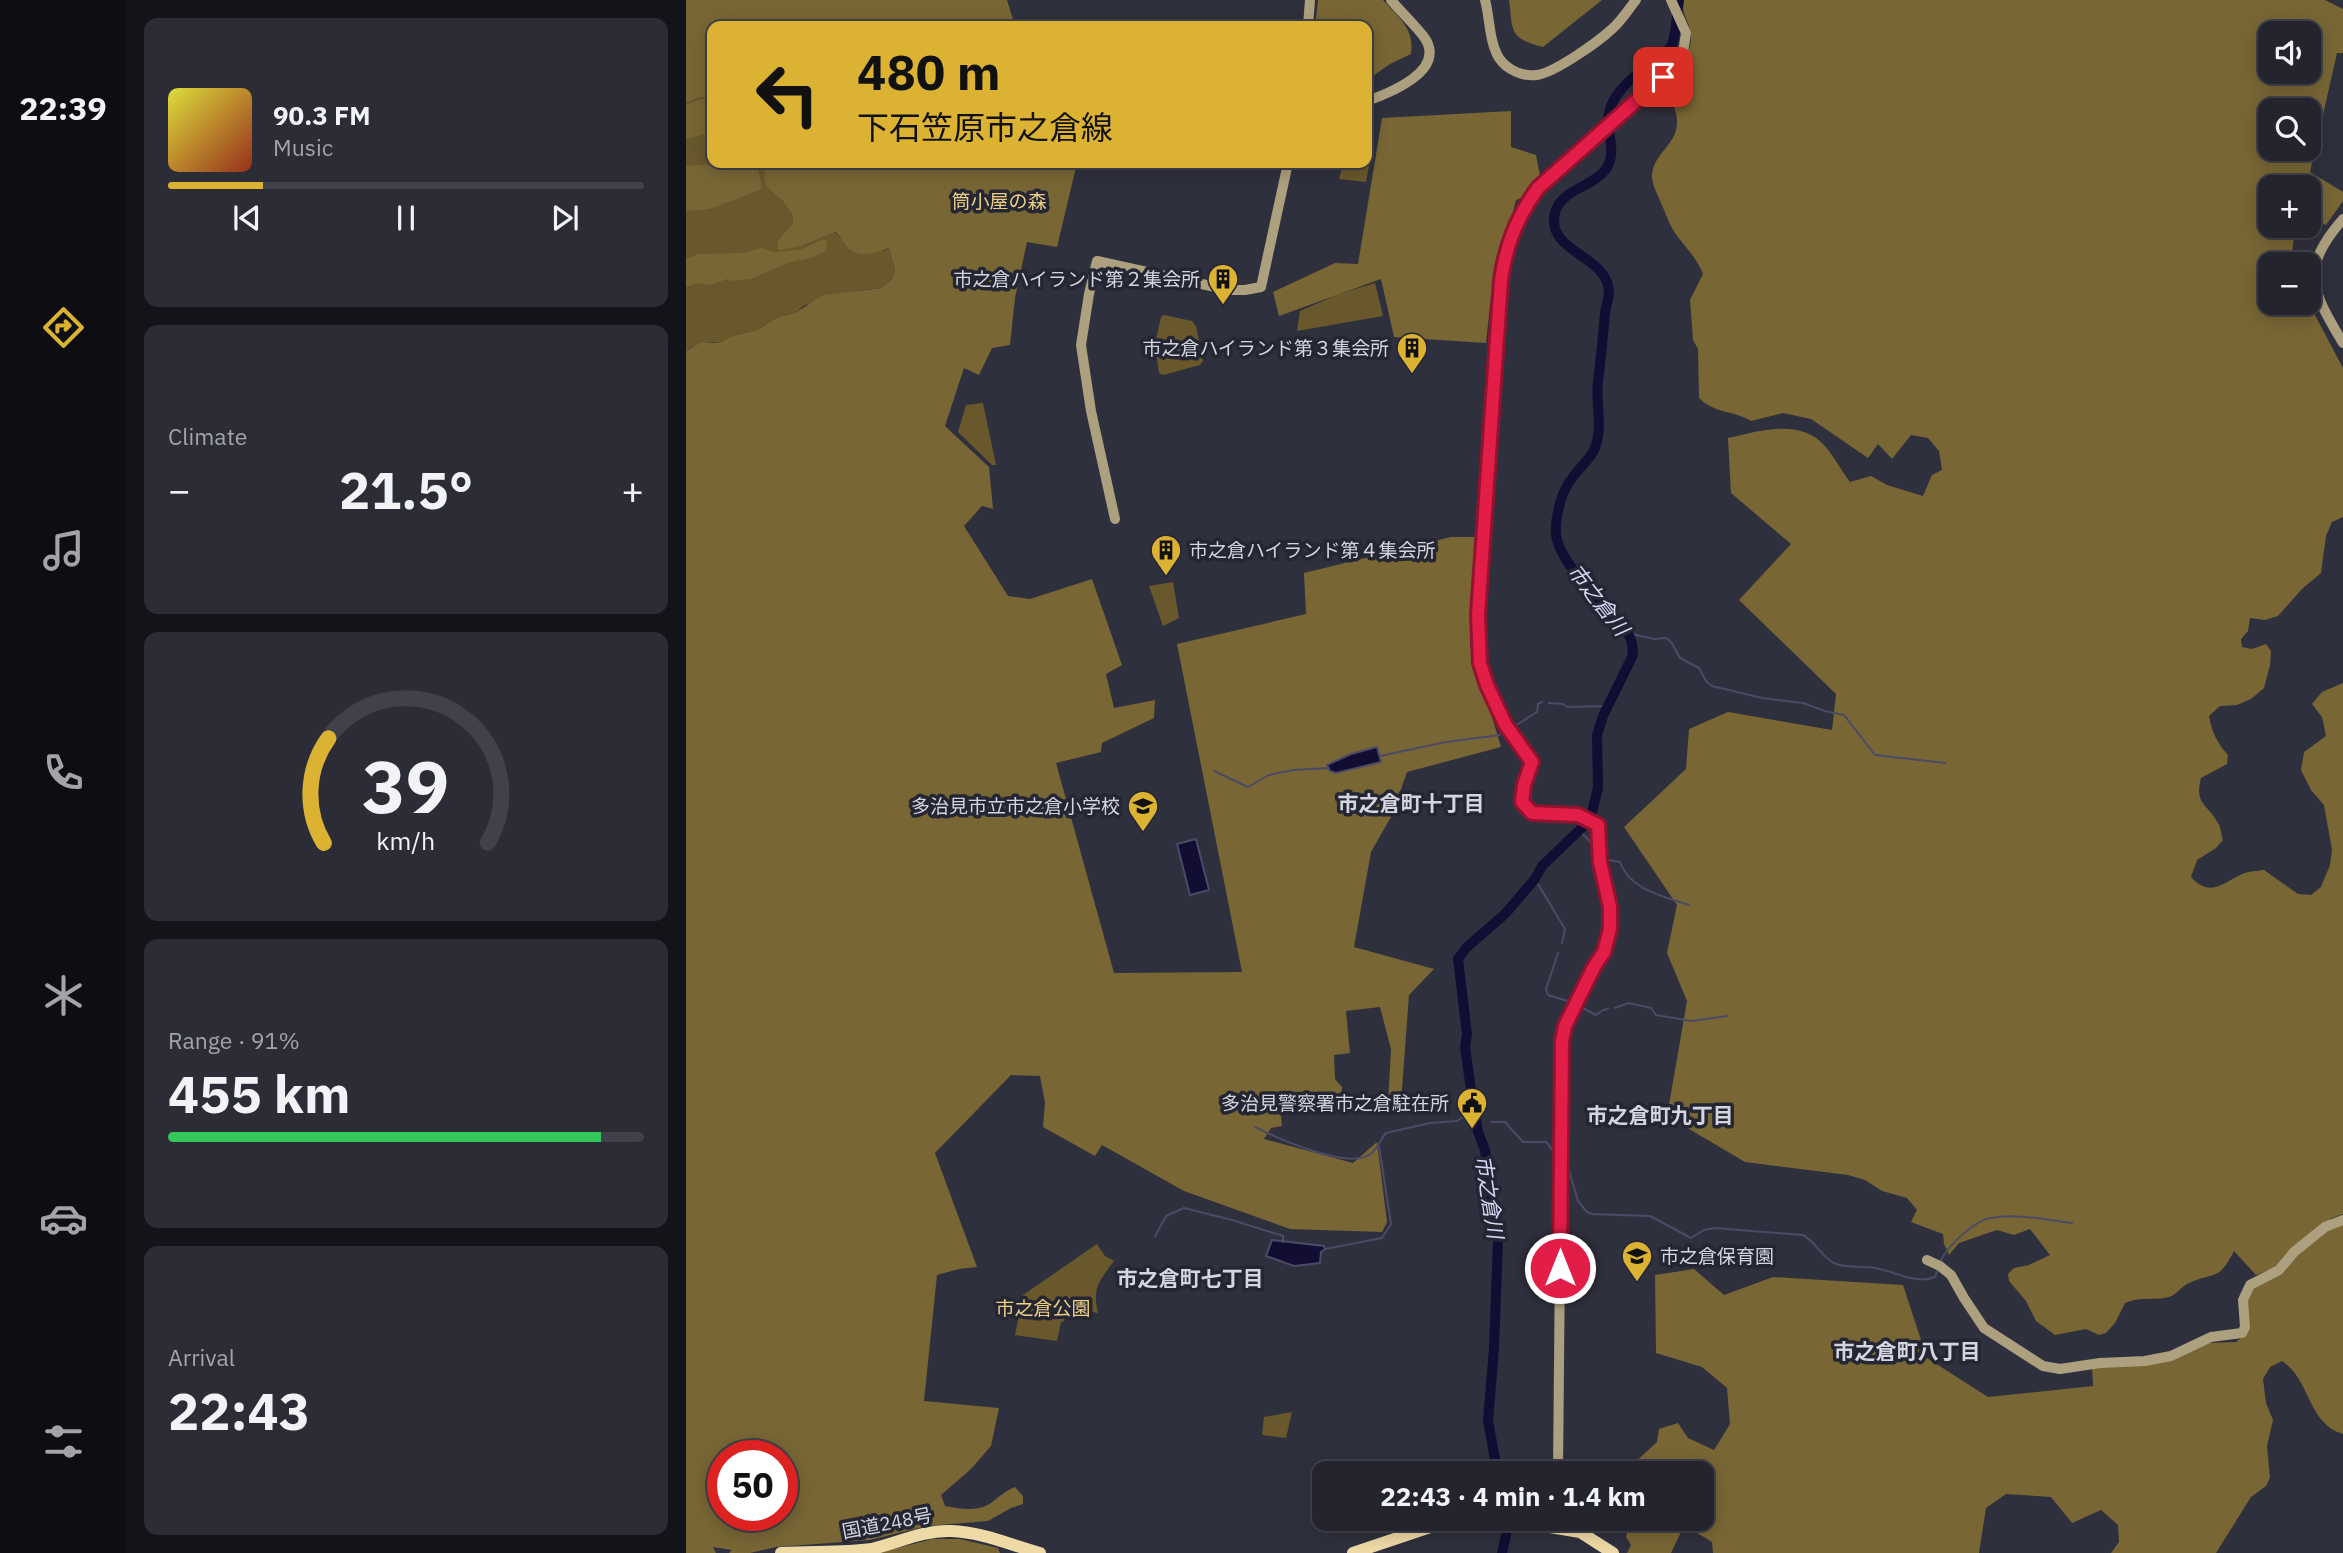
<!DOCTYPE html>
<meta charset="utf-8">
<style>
:root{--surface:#23242e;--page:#2b2c36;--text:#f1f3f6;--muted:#a3a4aa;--line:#40414a;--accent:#dcb233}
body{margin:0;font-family:"IBM Plex Sans","Noto Sans JP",sans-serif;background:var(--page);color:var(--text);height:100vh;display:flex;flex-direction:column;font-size:26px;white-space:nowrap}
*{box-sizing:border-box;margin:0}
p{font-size:23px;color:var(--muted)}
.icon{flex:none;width:38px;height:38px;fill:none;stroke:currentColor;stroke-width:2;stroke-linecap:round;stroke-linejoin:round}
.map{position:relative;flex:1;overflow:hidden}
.sheet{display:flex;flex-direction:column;gap:18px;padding:18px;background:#131419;width:560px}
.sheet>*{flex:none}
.top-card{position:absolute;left:21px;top:21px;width:665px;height:147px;border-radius:14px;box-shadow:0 4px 18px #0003,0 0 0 2px var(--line);background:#dcb233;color:#111;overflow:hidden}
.fabs{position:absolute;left:1572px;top:21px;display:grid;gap:14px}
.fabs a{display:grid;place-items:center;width:63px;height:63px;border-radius:14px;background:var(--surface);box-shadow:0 4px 18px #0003,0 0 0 2px var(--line);font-size:35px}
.speed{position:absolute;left:21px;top:1440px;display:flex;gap:14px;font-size:35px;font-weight:700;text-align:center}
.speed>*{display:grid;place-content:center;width:91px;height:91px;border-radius:50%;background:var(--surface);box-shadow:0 4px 18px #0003,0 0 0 2px var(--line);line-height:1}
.speed .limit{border:10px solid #d22;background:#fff;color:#111}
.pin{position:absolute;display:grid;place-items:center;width:60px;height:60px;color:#fff;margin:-30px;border-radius:14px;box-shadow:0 4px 10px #0006}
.me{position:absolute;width:77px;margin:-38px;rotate:0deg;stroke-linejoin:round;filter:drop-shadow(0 0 5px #0008)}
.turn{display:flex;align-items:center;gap:24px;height:147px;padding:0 35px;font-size:32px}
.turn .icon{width:91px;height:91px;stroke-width:2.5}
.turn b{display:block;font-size:49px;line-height:60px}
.big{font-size:52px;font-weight:700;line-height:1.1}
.sheet .widget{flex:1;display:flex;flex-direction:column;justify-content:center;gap:10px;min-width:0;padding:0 24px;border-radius:14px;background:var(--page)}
.sheet .dial{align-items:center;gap:0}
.dial svg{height:182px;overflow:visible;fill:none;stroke:var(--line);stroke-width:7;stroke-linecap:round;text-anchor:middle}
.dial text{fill:var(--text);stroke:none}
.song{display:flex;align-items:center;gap:21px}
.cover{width:84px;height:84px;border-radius:10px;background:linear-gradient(135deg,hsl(60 70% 55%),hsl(10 70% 35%))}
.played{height:7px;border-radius:4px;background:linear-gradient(90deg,var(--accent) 20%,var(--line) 20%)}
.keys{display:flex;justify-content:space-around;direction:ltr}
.heat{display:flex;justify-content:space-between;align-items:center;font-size:38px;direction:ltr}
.charge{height:10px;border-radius:5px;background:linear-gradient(90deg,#34c759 91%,var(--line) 0)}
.trip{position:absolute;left:626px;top:1461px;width:402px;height:70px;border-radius:14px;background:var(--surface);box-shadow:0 4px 18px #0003,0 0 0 2px var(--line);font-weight:700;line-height:70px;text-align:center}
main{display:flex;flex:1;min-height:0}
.tabs{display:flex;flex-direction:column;width:126px;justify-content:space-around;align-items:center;background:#0e0e12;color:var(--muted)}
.tabs .icon{width:49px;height:49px}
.tabs .on{color:var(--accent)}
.tabs b{font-size:32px;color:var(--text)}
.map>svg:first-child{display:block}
</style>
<main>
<nav class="tabs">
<b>22:39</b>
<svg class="icon on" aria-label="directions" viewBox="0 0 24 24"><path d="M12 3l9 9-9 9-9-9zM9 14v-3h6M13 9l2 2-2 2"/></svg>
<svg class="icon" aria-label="music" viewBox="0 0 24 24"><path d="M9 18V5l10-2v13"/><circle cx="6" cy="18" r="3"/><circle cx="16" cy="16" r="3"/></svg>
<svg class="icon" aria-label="phone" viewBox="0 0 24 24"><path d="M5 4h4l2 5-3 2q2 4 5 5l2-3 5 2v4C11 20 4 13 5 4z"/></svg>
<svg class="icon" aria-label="climate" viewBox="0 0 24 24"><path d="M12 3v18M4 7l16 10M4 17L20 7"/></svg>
<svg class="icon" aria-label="car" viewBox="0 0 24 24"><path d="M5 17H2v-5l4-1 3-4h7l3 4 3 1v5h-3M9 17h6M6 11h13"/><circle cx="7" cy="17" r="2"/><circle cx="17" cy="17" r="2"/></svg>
<svg class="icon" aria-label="filters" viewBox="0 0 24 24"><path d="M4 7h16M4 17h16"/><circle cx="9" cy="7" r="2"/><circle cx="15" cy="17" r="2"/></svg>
</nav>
<section class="sheet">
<div class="widget">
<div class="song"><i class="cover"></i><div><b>90.3 FM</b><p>Music</p></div></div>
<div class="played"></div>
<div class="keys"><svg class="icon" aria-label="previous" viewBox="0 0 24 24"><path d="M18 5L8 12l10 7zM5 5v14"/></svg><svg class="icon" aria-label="pause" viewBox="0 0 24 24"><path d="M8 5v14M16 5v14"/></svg><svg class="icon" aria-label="next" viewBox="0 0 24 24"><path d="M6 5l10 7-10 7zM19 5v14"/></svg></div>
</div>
<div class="widget"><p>Climate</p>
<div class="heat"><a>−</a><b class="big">21.5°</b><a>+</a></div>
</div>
<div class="widget dial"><svg viewBox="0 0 100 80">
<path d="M14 69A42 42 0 1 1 86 69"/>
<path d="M14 69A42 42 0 0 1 16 23" stroke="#dcb233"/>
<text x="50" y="56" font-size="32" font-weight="700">39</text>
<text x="50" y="72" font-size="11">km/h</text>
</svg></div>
<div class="widget"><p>Range · 91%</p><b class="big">455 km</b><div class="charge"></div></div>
<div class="widget"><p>Arrival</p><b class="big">22:43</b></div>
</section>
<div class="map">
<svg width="1657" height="1553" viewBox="0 0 1657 1553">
<rect width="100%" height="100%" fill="#2f303d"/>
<g fill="#69582c">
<path d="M26 97V163H87L84 168 95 199 107 216 106 224 91 241 92 249 116 246 148 232 156 237 162 248 198 251 203 248 209 270 206 279 197 288 176 290 119 305 109 313 92 317 71 330 46 336 33 343C22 340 9 345 0 351V103L11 98Z"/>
<polygon points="681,133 687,144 680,182 653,179 657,163 681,163"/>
<polygon points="689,283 697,316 611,331 614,311 653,294"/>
<polygon points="478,315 506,321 510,326 517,361 514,365 477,375 473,373 469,344 475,317"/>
<polygon points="297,403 310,465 306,465 272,432 280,405"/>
<polygon points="487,582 493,618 477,626 463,586"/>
<path d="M411 1244 419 1256 428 1261C413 1282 406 1287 412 1313L382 1307 378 1321 375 1322 371 1341 329 1335 337 1295Z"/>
<polygon points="606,1412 600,1438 576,1435 578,1417"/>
</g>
<g fill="#786635" fill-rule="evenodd">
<polygon points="0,0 321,0 329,26 26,26 26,97 11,98 0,103"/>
<path d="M632 0H697C713 18 729 29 725 54L704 64 681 80V26H629Z"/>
<path d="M823 0H916L857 47C823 38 827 32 823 0Z"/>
<path d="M997 0H1639L1657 9V53H1651L1624 172 1657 192V201L1640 225 1622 218V187H1584V226H1609L1605 264H1584V303L1622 302 1657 368V517L1646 522 1640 536 1635 573 1616 589 1592 616 1579 620 1564 618 1562 631 1555 639 1556 647 1566 649 1580 644 1585 651 1584 665 1578 688 1565 699 1551 705 1534 706 1523 716C1526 732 1531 743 1542 755L1541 764 1515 778C1508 805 1522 804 1532 823 1535 827 1535 835 1537 840L1530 848 1511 860 1505 877C1524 898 1537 883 1556 874 1563 871 1571 871 1578 870L1612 894 1625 895 1635 887 1644 865 1646 850 1638 805 1625 790 1615 770 1618 752 1640 736 1636 717 1626 704 1636 692 1657 683V1214L1646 1218 1607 1247 1588 1268 1570 1275 1548 1251C1532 1283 1527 1271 1501 1284 1494 1288 1490 1295 1483 1297 1468 1301 1454 1296 1439 1303L1429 1323 1420 1333 1413 1335 1400 1329 1369 1335 1350 1321 1340 1301 1323 1281 1322 1274 1328 1268 1343 1265 1364 1255 1344 1229 1328 1235 1311 1230 1299 1234 1273 1243 1263 1255 1258 1244 1257 1234 1225 1222 1231 1210 1221 1198 1196 1191 1179 1180 1162 1175 1059 1162 981 1116 1001 1001 981 953 991 905 938 827 1000 769 1003 729 1042 712 1146 730 1150 694 1053 600 1105 544 1045 493 1042 438C1072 431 1114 418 1138 445 1148 456 1155 470 1164 482L1185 476 1201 485 1237 496 1246 475 1256 470 1253 451 1242 438 1225 435 1206 459 1192 444 1182 458 1125 419 1097 413 1065 421C1047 410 1029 414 1013 398L1012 349 1007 340 1004 300 1017 274C1011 258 999 247 989 233 983 224 980 214 975 203 972 195 967 187 966 178 965 155 990 146 991 124 992 111 983 95 978 83 994 67 1011 50 1003 26 999 15 996 12 997 0ZM1584 33H1622V72H1584ZM1584 110H1622V149H1584Z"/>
<polygon points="16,99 26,99 26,132 0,139 0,105"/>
<polygon points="825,111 825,147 850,155 854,176 846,194 830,200 805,296 800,343 708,337 695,279 593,316 587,292 649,263 672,264 696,118"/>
<polygon points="51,163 72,170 76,187 74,190 23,209 0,211 0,166"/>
<path d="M87 163H391L371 247 341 242 329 298 324 345 306 348 293 375 278 368 259 426 303 467 307 509 296 506 278 526 322 596 344 599 406 579 436 665 420 674 428 708 469 700 468 718 416 743 415 752 370 763 428 973 556 972 491 644 620 614 618 573 765 537H789L784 644 815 747 721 772 706 815 685 852 668 947 748 969 723 995 715 1102 702 1103 705 1049 694 1007 660 1011 664 1053 648 1055 649 1079 656 1087V1104L616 1092 593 1095 596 1126 585 1128 578 1139 667 1163 691 1142 701 1222 696 1232 604 1229 498 1191 416 1145 409 1156 357 1127 359 1103 354 1076 325 1075 249 1153 291 1267 273 1269 251 1275 238 1401 313 1408 305 1446 285 1469 255 1495 259 1506C274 1509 292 1512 305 1503 314 1496 319 1491 329 1487L337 1496V1504L325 1508 302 1521 241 1526 184 1540 90 1547 64 1553H43L46 1550 27 1547 30 1553H0V351L16 342 33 343 46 336 71 330 92 317 109 313 137 295 196 288 206 279 209 270 203 248C192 253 173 258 163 249 157 244 157 236 149 232L116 246 92 250 91 241 106 224 107 216 95 199 79 185V170ZM37 1456H96V1516H37Z"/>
<polygon points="138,239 141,241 140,251 128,257 101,263 65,279 46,281 41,279 24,285 13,283 0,287 0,259 12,254 57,253 76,248 87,252 102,251 116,249"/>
<path d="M1657 1223V1434C1621 1423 1625 1380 1596 1361L1584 1367 1577 1379 1580 1403 1587 1420 1581 1446 1584 1478 1580 1486 1565 1497 1530 1553H1425L1433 1542 1432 1525 1415 1510 1386 1523 1365 1497 1320 1494 1300 1508 1293 1553H1027L1026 1542 1003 1528 996 1530 985 1553H941L945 1545 940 1537 945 1519H1017V1474H936L971 1442 973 1429 992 1423 1002 1438 1028 1450 1044 1424 1041 1388 1016 1367 970 1353 969 1275 1008 1269 1038 1295 1087 1277 1217 1285 1241 1358 1302 1397 1407 1386 1406 1366 1427 1365 1523 1343 1550 1342 1561 1333 1562 1298 1568 1287 1598 1272 1608 1257 1635 1235Z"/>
<polygon points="247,1539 274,1539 312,1548 314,1553 191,1553"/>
</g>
<g fill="#120e33" stroke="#4c4a66" stroke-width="2">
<polygon points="691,747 695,762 650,773 644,771 641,765 665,754"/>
<polygon points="510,839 523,890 504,895 491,844"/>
<polygon points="586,1240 638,1246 639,1249 635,1252 634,1263 608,1266 580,1256"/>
</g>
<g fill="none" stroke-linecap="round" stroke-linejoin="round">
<g stroke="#4c4a66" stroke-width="2">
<polyline points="942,633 968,639 980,638 985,642 994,658 1013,668 1020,681 1026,686 1076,698 1117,703 1139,711 1158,715 1189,755 1259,763"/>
<polyline points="863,703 877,704 881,707 922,706"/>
<polyline points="832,724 851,712 852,704 856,702"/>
<polyline points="694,756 760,742 814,735"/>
<polyline points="528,771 562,787 583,775 607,770 643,768"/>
<polyline points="894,831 908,846"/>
<path d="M917 859 934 862C944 890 976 896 1003 905"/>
<polyline points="849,879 879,929 876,943"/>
<polyline points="872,953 860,989 862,995 885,1002"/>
<polyline points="893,1006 910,1015 917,1010 922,1009"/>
<polyline points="929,1008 943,1003 965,1008 970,1015 1006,1021 1041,1016"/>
<polyline points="805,1122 819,1122 837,1142 860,1142 870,1154"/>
<polyline points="791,1123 793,1123"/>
<path d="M569 1127C593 1139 660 1169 683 1155 691 1150 694 1140 700 1133L744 1123 771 1121 777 1117 787 1104"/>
<path d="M880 1161 892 1201 901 1212 906 1214 964 1216 1005 1238 1018 1230 1028 1228 1117 1235C1130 1242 1137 1259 1150 1264 1159 1268 1179 1266 1189 1268 1208 1271 1230 1285 1249 1277L1252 1269"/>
<polyline points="469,1236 480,1216 498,1208 546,1220 597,1236 597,1242"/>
<polyline points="639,1249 696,1238 705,1224 693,1146"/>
<path d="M1255 1260C1262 1246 1288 1221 1304 1218 1331 1213 1360 1220 1386 1223"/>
</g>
<g stroke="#120e33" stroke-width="10">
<path d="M815 1474 810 1464 802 1421 808 1348 812 1240 799 1150 792 1132 787 1104 779 1047 781 1034 772 959 780 948 819 914 849 879 856 866 904 820 912 788 911 735 917 716 947 655 946 643 942 633C922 607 879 570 871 540 867 525 874 497 882 484 889 472 902 462 908 450 918 428 909 404 912 381 915 358 917 336 919 313 920 306 923 298 923 292 922 255 859 252 869 213 875 189 906 188 920 169 930 154 923 138 922 122 922 89 958 70 981 52L986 45 989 33 993 0"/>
<polyline points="816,1553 822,1526 821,1519"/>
</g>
<g stroke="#ada07f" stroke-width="10">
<path d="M799 0C804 18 803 42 813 58 821 70 837 77 851 75 868 73 912 42 926 29 935 21 942 10 950 0"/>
<polyline points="622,26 624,0"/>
<path d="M681 101C704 93 762 70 738 37 730 26 715 12 705 0"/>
<path d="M1657 219C1613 269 1626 291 1657 343"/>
<polyline points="429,519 405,411 395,345 403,294 411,261 543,290 559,290 575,287 602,163"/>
<polyline points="1241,1260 1254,1266 1265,1275 1278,1298 1298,1328 1357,1366 1374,1369 1414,1363 1459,1361 1485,1356 1525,1337 1556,1333 1559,1327 1557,1300 1564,1285 1593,1270 1608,1252 1639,1227 1657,1220"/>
<path d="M872 1474 876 1041 879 1026 922 941C927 914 919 891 914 864 912 852 913 838 912 825L892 815 846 813 836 802 837 785 846 762 819 724 801 685 794 663 792 615 815 280C820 245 831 217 852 188L977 77 997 53 1000 33 985 0"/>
</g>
<g stroke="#eedaa6" stroke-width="12">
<polyline points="815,1519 894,1532 927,1553"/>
<path d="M95 1553C125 1551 156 1553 186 1549 212 1543 237 1530 265 1531 295 1532 325 1545 354 1553"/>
<polyline points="667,1553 768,1519"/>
</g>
</g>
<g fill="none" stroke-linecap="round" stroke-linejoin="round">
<g stroke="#92132f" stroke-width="18">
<path id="route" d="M874 1268 876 1041 879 1026 908 967 918 952 924 929V907L914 862 912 825 892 815 846 813 836 802 838 785 846 762 819 724 801 685 794 663 792 615 815 280C820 245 831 217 852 188L977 77"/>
</g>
<use href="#route" stroke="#e11d48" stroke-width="12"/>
</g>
<defs>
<g id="building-pin" transform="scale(1.575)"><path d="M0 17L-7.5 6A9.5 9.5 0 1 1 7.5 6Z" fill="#dcb233" stroke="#252633"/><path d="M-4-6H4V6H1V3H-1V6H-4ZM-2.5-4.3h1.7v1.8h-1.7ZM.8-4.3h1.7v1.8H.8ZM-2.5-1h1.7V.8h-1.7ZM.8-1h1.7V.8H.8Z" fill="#111"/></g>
<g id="school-pin" transform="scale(1.575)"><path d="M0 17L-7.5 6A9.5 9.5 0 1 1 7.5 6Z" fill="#dcb233" stroke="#252633"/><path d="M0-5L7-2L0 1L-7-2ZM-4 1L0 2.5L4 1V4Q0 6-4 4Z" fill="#111"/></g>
<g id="civic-pin" transform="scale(1.575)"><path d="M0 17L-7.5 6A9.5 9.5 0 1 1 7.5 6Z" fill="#dcb233" stroke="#252633"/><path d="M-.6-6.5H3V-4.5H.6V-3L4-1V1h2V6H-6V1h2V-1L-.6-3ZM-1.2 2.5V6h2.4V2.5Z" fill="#111"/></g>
</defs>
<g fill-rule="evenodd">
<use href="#building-pin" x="537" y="279"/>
<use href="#building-pin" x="726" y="348"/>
<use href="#building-pin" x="480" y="550"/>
<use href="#school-pin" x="457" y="806"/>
<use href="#civic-pin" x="786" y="1103"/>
<use href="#school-pin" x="951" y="1256"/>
</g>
<g text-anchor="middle" stroke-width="7" stroke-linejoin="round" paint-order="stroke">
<g font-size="19" fill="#edcf83" stroke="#252633">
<text x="313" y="208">筒小屋の森</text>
<text x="357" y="1315">市之倉公園</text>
</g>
<g font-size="19" fill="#d4d5de" stroke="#252633" text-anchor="end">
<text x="514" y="286">市之倉ハイランド第２集会所</text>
<text x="703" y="355">市之倉ハイランド第３集会所</text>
<text x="503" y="557" text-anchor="start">市之倉ハイランド第４集会所</text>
<text x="434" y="813">多治見市立市之倉小学校</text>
<text x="763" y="1110">多治見警察署市之倉駐在所</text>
<text x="974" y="1263" text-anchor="start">市之倉保育園</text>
</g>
<g font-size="19" fill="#d4d5de" stroke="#252633">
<text transform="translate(201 1523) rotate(-11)" y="7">国道248号</text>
</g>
<g font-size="21" font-style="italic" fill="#d6d8f5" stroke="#252633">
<text transform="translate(912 600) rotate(52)" y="7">市之倉川</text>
<text transform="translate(803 1197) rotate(81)" y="7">市之倉川</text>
</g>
<g font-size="21" font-weight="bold" fill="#d4d5de" stroke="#252633">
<text x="725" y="811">市之倉町十丁目</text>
<text x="974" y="1123">市之倉町九丁目</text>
<text x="504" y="1286">市之倉町七丁目</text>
<text x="1221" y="1359">市之倉町八丁目</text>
</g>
</g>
</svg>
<div class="fabs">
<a><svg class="icon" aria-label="sound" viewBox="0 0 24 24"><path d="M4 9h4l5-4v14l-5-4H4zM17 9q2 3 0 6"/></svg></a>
<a><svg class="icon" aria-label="search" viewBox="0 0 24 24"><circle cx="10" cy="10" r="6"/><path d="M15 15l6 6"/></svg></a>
<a>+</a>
<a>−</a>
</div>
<div class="speed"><div class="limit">50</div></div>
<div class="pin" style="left:977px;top:77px;background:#d93025"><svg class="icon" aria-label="arrive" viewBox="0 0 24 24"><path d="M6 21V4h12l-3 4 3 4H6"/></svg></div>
<svg class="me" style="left:874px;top:1268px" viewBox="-20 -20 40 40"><circle r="17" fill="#e11d48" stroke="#fff" stroke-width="3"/><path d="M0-11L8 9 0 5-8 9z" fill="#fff"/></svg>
<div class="trip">22:43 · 4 min · 1.4 km</div>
<div class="top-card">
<div class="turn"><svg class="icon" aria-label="left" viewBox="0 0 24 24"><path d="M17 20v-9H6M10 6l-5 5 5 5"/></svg><div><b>480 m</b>下石笠原市之倉線</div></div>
</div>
</div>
</main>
